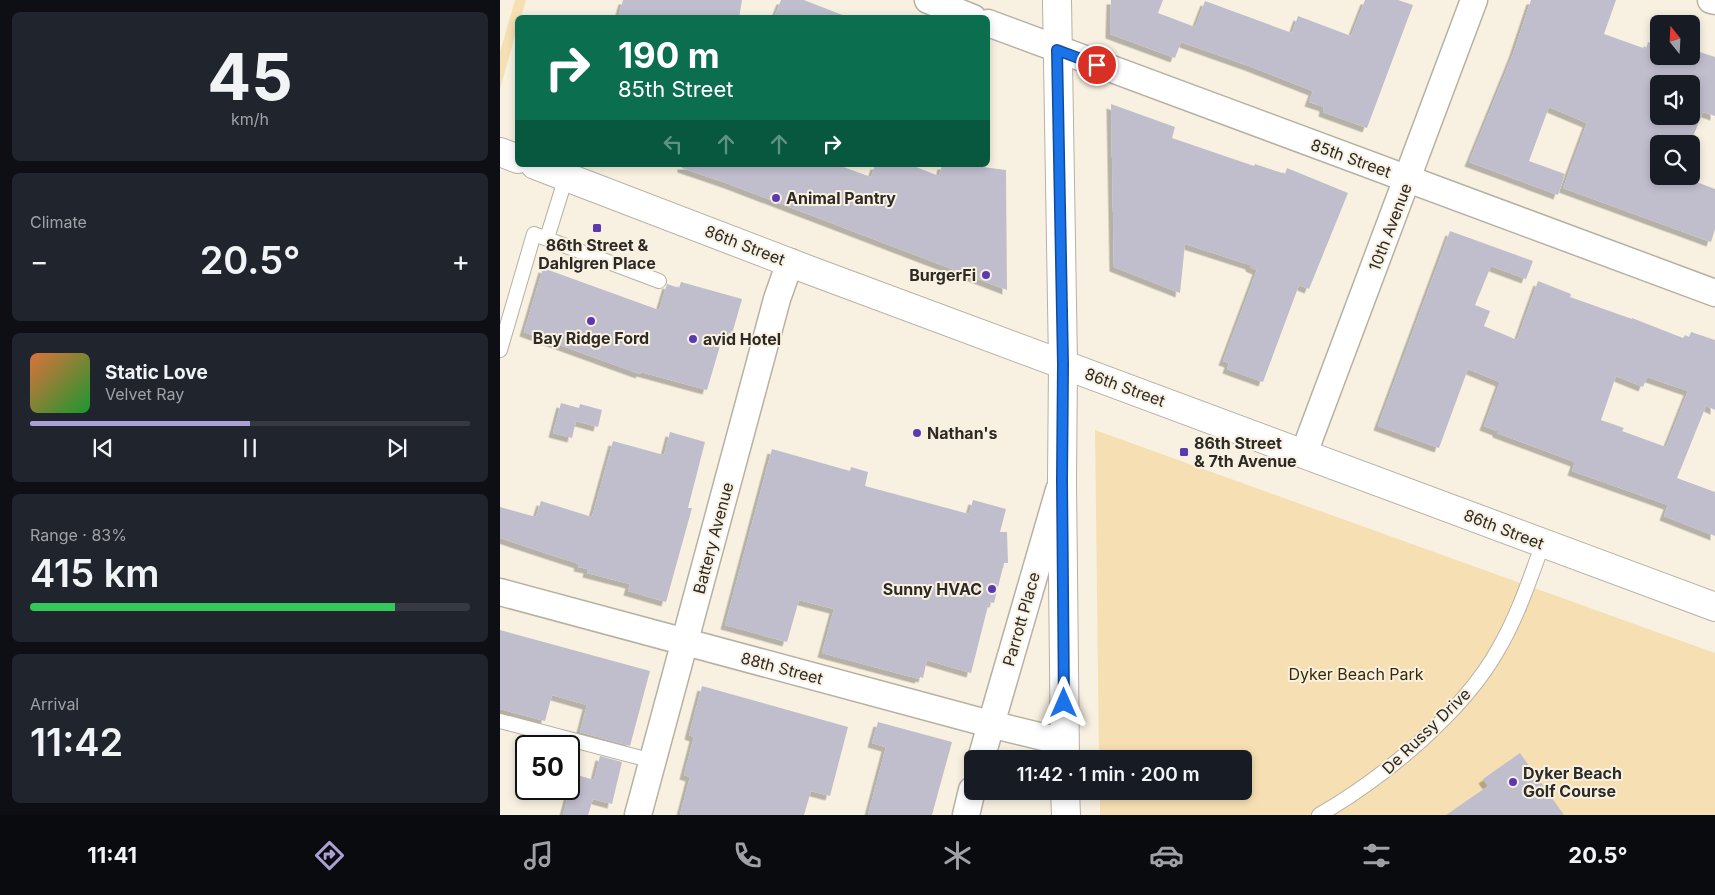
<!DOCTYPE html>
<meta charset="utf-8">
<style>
:root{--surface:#171b24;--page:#20242c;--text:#f1f3f6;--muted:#9ea1a6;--line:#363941;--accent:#ae9fd7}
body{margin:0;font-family:Inter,sans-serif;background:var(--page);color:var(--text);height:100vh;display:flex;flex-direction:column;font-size:19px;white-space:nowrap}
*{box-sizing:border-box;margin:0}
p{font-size:16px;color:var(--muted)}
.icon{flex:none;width:28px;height:28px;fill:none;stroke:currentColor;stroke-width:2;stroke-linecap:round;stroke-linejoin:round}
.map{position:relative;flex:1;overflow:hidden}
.panel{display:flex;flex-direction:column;gap:12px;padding:12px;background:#0d0f14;width:500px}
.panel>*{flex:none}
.guide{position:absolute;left:15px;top:15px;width:475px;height:152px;border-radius:8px;box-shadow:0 2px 8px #0003;background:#0b6e4f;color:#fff;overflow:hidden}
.needle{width:32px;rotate:342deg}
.fabs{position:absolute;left:1150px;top:15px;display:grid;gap:10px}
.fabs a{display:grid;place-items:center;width:50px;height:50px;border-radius:8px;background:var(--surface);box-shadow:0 2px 8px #0003;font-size:25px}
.speed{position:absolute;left:15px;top:735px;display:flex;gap:10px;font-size:25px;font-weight:700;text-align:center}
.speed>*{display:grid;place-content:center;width:65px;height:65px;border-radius:50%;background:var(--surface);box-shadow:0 2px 8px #0003;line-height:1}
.speed .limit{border:2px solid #111;border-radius:8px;background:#fff;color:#111}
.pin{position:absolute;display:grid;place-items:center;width:42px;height:42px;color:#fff;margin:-21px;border:2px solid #fff;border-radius:50%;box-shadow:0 1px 5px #0007}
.me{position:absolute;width:55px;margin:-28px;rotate:0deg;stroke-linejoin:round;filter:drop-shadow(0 0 4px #0008)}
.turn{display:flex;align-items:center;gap:18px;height:105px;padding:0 20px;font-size:22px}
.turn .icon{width:65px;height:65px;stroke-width:2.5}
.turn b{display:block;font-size:35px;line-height:42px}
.lanes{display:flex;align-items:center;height:48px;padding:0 20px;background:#0003;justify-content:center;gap:25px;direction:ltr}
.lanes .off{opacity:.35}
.big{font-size:38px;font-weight:600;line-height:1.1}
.panel .tile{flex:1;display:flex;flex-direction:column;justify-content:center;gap:8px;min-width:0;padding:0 18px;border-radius:8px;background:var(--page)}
.panel .dial{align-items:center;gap:0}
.dial b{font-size:65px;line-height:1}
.song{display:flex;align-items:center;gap:15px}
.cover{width:60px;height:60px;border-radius:8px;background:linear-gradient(135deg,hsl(20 70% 55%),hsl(130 70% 35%))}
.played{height:5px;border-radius:2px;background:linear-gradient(90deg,var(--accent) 50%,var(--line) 50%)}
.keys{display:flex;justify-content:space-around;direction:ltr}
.heat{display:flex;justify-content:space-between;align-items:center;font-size:28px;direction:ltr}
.charge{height:8px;border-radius:4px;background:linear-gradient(90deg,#34c759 83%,var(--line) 0)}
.trip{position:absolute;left:464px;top:750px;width:288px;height:50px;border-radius:8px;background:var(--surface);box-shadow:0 2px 8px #0003;font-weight:600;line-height:50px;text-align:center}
.dock{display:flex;height:80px;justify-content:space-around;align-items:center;background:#090b0e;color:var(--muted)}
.dock .icon{width:35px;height:35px}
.dock .selected{color:var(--accent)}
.dock b{font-size:22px;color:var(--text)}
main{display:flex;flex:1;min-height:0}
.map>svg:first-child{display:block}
</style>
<main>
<section class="panel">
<div class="tile dial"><b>45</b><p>km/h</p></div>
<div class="tile"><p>Climate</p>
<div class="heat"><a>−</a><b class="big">20.5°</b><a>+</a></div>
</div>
<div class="tile">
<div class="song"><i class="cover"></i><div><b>Static Love</b><p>Velvet Ray</p></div></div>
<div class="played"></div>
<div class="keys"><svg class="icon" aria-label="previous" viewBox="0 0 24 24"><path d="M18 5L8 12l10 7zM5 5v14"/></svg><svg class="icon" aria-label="pause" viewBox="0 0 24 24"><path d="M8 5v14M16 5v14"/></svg><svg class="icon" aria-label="next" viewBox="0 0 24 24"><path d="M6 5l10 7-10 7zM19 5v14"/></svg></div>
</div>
<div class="tile"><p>Range · 83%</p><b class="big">415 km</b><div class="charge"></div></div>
<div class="tile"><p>Arrival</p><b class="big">11:42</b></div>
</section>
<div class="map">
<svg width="1215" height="815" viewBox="0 0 1215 815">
<defs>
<filter id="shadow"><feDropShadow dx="-4.5" dy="4.5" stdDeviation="0" flood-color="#0004"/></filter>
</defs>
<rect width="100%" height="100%" fill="#f8f1e2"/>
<g fill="#f6e0b3">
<polygon points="15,0 26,0 21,17 18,18 17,29 0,89 0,52"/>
<polygon points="595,430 1215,653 1215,815 600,815 600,791 742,791 742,759 599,759"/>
</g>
<g fill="#c0becd" fill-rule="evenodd" filter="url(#shadow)">
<polygon points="123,0 242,0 239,18 118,18"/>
<polygon points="281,0 304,0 345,16 345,18 274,18"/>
<polygon points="611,0 663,0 658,13 695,27 705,1 792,33 798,16 851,36 865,0 898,0 913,5 867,128 823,112 824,107 809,102 813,91 749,66 681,42 675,58 610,34"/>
<path d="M1031 0H1116L1104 34 1146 49 1148 42 1159 46V56H1187L1191 58V49L1215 57V116L1203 112 1190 144H1159V176H1191V162L1197 164 1191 180 1215 189V229L1211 242 1063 188 1087 123 1049 107 1029 161 1065 174 1058 195 969 162 1013 54ZM1159 84H1191V116H1159Z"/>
<polygon points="611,104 675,127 672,138 754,166 755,164 785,174 787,168 848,193 809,289 799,285 763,382 727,369 729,363 723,361 757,270 750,267 750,265 685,244 680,293 614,267"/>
<polygon points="182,165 338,165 371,177 375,165 411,165 439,176 442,165 467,165 506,170 507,290 229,184 182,168"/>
<path d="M950 231 1033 261 1026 279 991 266 975 305 990 311 984 326 1017 340 1038 281 1071 294 1070 297 1132 319V318L1183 338 1185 335 1189 337 1191 332 1215 340V410L1206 406 1177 478 1215 492V536L1164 516 1168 505 1072 471 1075 462 997 433V431L984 426 1000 382 968 369 939 448 878 426ZM1116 376 1143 387 1147 377 1188 391 1166 447 1122 431 1124 428 1101 420Z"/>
<polygon points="43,268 159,310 167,284 179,288 181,282 242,299 232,334 224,332 207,390 141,372 140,374 24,332"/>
<polygon points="61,403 79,408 80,404 102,410 98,427 76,421 72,438 53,433"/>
<polygon points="170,432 205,442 188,508 192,508 166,602 128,591 130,584 87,573 88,569 78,567 79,564 0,538 0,507 36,517 41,501 92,517 113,441 164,455"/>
<polygon points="272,449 350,471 351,467 368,472 365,486 469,514 473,500 506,509 500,532 507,532 508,563 504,563 494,603 489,602 471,673 427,660 423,678 420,677 419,679 322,653 334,609 299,600 287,642 225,625"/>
<polygon points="0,630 150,671 130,746 80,732 87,705 52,695 45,721 0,709"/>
<polygon points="202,686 348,727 330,796 311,791 304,815 180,815 190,777 184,775 194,737 189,735"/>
<polygon points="378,722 452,742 432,815 368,815 386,747 372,743"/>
<polygon points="1020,753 1064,815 946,815 988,786 983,779"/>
<polygon points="100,756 122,762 112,804 93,799 88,815 63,815 74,774 94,780"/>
</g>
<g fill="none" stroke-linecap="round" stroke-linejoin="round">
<g stroke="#b7b1a3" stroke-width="16">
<g id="service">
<polyline points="47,238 66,177"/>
<polyline points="0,350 34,234 159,281"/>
<polyline points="0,721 153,761"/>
<path d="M819 815C882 779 964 712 999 648 1018 615 1030 579 1043 543"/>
</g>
</g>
<g stroke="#b7b1a3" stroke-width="29">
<g id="minor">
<polyline points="428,0 473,18"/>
<polyline points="1211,0 1215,1"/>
<polyline points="488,23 1215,293"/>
<polyline points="804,453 974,0"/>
<polyline points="0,592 490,724 564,742"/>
<polyline points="481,759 559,490"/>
<polyline points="138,815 277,299 290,262"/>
<polyline points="466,815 472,790"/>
</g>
</g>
<g stroke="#b7b1a3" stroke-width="30">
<g id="secondary">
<polyline points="557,0 563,364 562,480 565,759"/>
<polyline points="0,152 18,159"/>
<polyline points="35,165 309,270 1215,607"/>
<polyline points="565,791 566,815"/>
</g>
</g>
<use href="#service" stroke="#fff" stroke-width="14"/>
<use href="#minor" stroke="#fff" stroke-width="26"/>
<use href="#secondary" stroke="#fff" stroke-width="28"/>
</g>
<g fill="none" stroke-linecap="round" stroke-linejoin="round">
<g stroke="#114b97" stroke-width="12">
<polyline id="route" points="564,703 562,480 563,364 557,50 597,65"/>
</g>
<use href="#route" stroke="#1a73e8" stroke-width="9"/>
</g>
<g fill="#5b39b1" stroke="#f8f1e2" stroke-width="2">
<circle cx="276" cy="198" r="5"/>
<rect x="92" y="223" width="10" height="10" rx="2.5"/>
<circle cx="486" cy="275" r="5"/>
<circle cx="91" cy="321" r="5"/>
<circle cx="193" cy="339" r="5"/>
<circle cx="417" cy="433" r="5"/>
<rect x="679" y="447" width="10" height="10" rx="2.5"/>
<circle cx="492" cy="589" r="5"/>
<circle cx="1013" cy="782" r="5"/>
</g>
<g text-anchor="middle" stroke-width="4" stroke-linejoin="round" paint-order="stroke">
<g font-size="16" fill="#2d2a25" stroke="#f8f1e2">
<text transform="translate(851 158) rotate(20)" y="6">85th Street</text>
<text transform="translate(890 227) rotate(-69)" y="6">10th Avenue</text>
<text transform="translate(245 245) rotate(21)" y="6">86th Street</text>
<text transform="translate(625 387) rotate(20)" y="6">86th Street</text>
<text transform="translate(1004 529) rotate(21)" y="6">86th Street</text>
<text transform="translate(213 538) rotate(-75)" y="6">Battery Avenue</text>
<text transform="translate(521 619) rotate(-74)" y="6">Parrott Place</text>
<text transform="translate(282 668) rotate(15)" y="6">88th Street</text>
<text transform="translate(926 731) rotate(-44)" y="6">De Russy Drive</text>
</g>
<g font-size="16" font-weight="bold" fill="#2d2a25" stroke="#f8f1e2" text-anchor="start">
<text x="286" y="204">Animal Pantry</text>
<text x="97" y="251" text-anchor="middle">86th Street &amp;<tspan x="97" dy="18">Dahlgren Place</tspan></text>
<text x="476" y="281" text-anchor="end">BurgerFi</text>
<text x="91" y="344" text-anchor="middle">Bay Ridge Ford</text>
<text x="203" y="345">avid Hotel</text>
<text x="427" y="439">Nathan's</text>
<text x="694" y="449">86th Street<tspan x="694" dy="18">&amp; 7th Avenue</tspan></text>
<text x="482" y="595" text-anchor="end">Sunny HVAC</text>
<text x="1023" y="779">Dyker Beach<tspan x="1023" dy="18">Golf Course</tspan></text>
</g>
<g font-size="16" fill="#3a2a03" stroke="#f8f1e2">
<text x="856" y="680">Dyker Beach Park</text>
</g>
</g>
</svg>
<div class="fabs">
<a><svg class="needle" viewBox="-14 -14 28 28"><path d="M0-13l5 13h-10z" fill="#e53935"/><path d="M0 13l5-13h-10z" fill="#9ea1a6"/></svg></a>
<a><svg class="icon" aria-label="sound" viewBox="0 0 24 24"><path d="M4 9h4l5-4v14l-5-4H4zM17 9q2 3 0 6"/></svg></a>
<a><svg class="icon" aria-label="search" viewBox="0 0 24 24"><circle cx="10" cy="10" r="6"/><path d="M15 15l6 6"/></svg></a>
</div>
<div class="speed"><div class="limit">50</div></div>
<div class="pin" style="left:597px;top:65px;background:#d93025"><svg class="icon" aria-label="arrive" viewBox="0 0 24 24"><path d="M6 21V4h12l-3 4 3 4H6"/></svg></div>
<svg class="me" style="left:564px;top:703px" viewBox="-20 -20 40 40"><path d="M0-17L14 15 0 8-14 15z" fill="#1a73e8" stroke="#fff" stroke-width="4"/></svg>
<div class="trip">11:42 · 1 min · 200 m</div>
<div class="guide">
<div class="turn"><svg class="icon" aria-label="right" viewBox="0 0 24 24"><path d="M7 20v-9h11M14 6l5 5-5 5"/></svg><div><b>190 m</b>85th Street</div></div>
<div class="lanes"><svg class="icon off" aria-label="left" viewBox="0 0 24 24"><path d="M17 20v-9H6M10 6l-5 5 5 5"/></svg><svg class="icon off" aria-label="ahead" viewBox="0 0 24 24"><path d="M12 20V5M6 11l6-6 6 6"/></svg><svg class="icon off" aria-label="ahead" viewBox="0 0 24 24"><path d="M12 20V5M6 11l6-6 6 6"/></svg><svg class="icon" aria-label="right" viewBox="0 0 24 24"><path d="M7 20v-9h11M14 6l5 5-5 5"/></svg></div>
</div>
</div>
</main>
<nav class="dock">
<b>11:41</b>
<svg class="icon selected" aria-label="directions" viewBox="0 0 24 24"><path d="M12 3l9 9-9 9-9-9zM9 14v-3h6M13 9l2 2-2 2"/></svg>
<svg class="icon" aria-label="music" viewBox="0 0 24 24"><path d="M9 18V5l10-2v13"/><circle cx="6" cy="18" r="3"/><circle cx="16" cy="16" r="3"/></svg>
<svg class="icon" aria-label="phone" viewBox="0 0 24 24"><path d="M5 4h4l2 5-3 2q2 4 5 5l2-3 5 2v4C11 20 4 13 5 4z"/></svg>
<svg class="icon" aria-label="climate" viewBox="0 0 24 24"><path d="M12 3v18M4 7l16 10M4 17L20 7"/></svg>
<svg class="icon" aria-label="car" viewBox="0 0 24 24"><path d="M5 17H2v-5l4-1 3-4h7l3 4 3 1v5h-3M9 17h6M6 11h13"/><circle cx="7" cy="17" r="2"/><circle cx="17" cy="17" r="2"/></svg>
<svg class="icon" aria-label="filters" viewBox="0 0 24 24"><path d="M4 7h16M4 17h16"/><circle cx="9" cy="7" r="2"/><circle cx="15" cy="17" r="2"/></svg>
<b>20.5°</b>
</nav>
